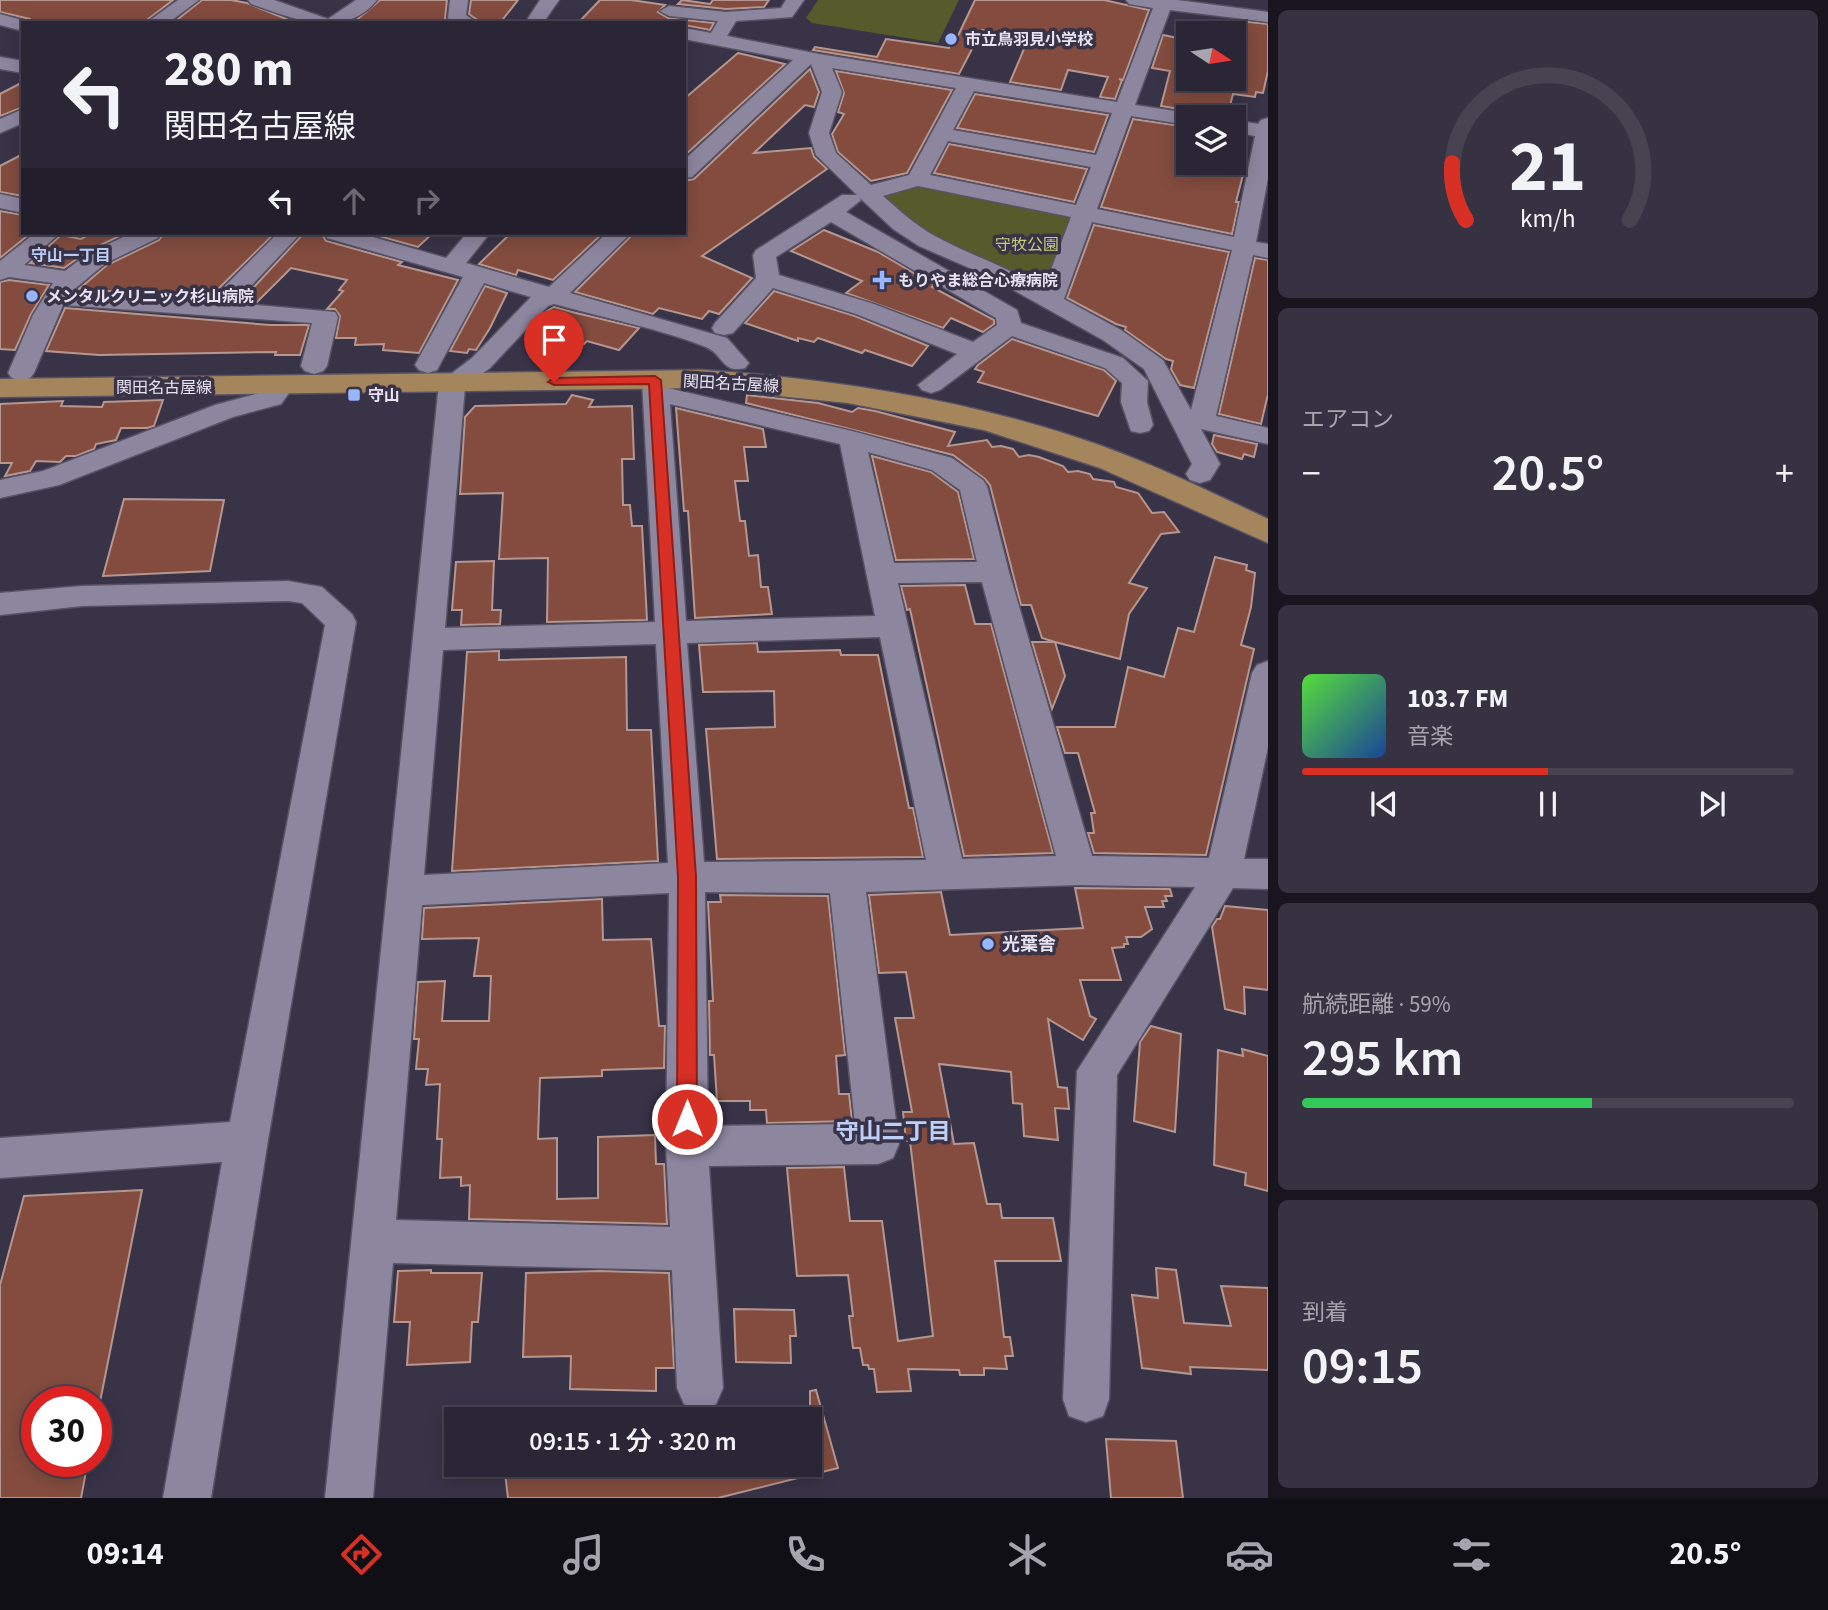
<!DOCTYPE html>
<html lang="ja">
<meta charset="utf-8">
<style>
:root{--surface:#2b2636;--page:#373242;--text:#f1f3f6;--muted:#a6a5ad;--line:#474351;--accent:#d93025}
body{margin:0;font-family:"Source Sans 3","Noto Sans JP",sans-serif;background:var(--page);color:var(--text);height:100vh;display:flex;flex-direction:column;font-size:26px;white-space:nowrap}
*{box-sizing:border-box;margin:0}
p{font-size:23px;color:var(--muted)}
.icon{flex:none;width:38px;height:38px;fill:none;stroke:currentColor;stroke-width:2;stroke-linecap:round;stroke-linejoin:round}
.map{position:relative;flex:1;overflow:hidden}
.side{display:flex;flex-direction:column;gap:10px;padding:10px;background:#18151e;width:560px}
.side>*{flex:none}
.hud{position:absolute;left:21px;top:21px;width:665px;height:214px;border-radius:0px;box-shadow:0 4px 18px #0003,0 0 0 2px var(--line);background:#2b2636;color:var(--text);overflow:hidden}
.needle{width:46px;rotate:102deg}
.tools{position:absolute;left:1176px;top:21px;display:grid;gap:14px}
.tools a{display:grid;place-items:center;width:70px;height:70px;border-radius:0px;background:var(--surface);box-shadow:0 4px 18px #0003,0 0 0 2px var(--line);font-size:35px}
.speed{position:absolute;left:21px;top:1386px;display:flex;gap:14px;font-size:35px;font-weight:700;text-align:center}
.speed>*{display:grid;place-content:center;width:91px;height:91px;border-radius:50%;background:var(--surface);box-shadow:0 4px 18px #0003,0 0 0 2px var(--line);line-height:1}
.speed .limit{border:10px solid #d22;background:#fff;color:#111}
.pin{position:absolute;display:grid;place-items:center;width:60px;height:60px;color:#fff;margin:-72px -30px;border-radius:50% 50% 50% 0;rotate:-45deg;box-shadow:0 0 7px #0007}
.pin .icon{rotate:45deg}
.me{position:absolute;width:77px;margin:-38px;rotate:0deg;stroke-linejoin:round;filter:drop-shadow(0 0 5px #0008)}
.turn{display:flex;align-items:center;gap:24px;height:147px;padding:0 28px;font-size:32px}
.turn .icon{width:91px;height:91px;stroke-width:2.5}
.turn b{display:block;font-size:49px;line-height:60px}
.lanes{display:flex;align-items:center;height:66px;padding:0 28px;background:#0003;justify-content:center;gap:35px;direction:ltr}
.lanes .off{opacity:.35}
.big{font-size:52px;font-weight:600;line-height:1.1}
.side .card{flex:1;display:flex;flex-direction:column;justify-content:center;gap:10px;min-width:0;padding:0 24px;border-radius:10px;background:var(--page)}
.side .dial{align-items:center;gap:0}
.dial svg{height:182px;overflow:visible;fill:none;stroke:var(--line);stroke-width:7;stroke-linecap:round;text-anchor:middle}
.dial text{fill:var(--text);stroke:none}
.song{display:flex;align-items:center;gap:21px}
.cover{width:84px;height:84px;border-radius:10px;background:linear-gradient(135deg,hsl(110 70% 55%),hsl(220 70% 35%))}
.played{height:7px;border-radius:4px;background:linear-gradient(90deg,var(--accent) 50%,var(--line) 50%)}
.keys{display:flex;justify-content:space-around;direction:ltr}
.heat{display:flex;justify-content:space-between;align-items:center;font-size:38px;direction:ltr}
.charge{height:10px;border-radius:5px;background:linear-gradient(90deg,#34c759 59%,var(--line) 0)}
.trip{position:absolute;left:444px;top:1407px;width:378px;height:70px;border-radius:0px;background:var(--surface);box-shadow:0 4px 18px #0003,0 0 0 2px var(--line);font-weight:600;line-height:70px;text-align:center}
.tabs{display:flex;height:112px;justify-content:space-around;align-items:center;background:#110f16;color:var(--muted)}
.tabs .icon{width:49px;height:49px}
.tabs .on{color:var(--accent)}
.tabs b{font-size:32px;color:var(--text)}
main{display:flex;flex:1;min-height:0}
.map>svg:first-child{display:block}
</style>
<main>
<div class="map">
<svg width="1268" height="1498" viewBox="0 0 1268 1498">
<rect width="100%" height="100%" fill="#393348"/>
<g fill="#555b2b">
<polygon points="818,0 959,0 938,43 812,23 806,18"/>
<polygon points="916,186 1069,216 1074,221 1050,289 1039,291 914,229 879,194"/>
</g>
<g fill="#834c3f" stroke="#b59790" stroke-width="2">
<polygon points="0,0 173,0 143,23 33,23 30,19 0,12"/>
<polygon points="202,0 231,0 247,3 296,23 173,23"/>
<polygon points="380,0 447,0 445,18 448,23 353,23"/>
<polygon points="471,0 518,0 500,23 479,21 469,14"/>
<polygon points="600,0 631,0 665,5 658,12 668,18 714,23 710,30 684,25 684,23 578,23"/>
<polygon points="682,0 710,4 713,0 769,0 764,7 726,9 678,4"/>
<polygon points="975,0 1104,0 1149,10 1123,80 1119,79 1122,80 1115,99 1100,97 1108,77 1068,70 1061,90 1010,82 1029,37 982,30 959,74 813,50 815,47 877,57 886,39 949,48 952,42 955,42"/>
<polygon points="1239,21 1268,24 1268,71 1263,93 1256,92 1255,97 1233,94 1227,117 1161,106 1170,71 1152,68 1163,35 1178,38 1181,25 1188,26 1188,79 1228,81 1234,79 1234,62 1244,32 1236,31"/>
<polygon points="738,53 785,64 684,156 684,99"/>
<polygon points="810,69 819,92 814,107 805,105 754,153 811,148 814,157 827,169 702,256 752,278 719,314 709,311 702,319 659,308 653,314 575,292 634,233 684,233 684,181 694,179"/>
<polygon points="836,71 952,90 907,173 871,181 838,152 832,134 844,114 838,112 844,93"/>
<polygon points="23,82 23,107 0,116 0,94"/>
<polygon points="975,94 1056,107 1108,115 1094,152 957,128"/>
<polygon points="1133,119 1188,127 1188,163 1246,163 1236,202 1239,202 1232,234 1101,207"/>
<polygon points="949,144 1087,169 1074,202 934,173"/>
<polygon points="23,154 23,196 0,192 0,166"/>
<polygon points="0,211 23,215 23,233 31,233 0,258"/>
<polygon points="1094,225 1229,252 1194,388 1180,385 1171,369 1173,361 1166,359 1125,330 1126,327 1116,324 1067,298"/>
<polygon points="824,230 878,252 934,285 932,287 994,320 994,324 983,332 951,318 943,328 846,293 862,281 791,251"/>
<polygon points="92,233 126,233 88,251 64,268 30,263 61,235 81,239"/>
<polygon points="164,233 275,233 209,298 79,289 107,265 159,240"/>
<polygon points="304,233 321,233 326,241 402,262 398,265 458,280 419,353 383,350 384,344 355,345 356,338 336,338 340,316 335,309 327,309 343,291 339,290 347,280 291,268 257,302 241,301"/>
<polygon points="368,233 433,233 418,247"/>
<polygon points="511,233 603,233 553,280 518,270 516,275 479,264"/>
<polygon points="1255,258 1268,260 1268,394 1261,424 1219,414"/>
<polygon points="9,280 49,285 31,314 15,350 0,349 0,282"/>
<polygon points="485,286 507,293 490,328 476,350 469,349 467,353 450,351"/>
<polygon points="774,291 855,316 928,346 912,366 865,350 862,353 818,338 814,342 798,338 798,341 745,323"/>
<polygon points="554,307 572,312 639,328 619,350 587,341 584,344 564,338 559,343 537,337 558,314 547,311"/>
<polygon points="65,308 270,325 309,325 300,355 275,355 276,352 99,355 46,351"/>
<polygon points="1012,339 1104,370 1116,381 1098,416 978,382 984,372 975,369 978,365"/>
<polygon points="572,395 593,400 589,407 632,406 634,459 622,459 623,505 630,505 632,526 642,526 647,620 547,622 548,558 499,559 503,493 460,494 465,417 475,406 566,404"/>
<polygon points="747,395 818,403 852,412 858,408 875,411 955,432 948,446 987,440 992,447 1001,446 1013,449 1019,457 1029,455 1039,457 1063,466 1068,472 1078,471 1090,474 1093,479 1114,482 1116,487 1138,493 1152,513 1164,512 1179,532 1161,534 1129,583 1147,588 1129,614 1120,659 1055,642 1065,676 1052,709 1032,642 1055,642 1042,638 1031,605 1021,605 990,485 985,479 953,455 746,403"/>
<polygon points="163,400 154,426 147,428 121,428 116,440 96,444 94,449 76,456 66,456 60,462 36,461 30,471 5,476 12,463 0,463 0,404 63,401 61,406 102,407 104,402"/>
<polygon points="676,408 763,429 766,447 744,447 748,481 735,481 740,521 745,521 749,556 758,555 761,587 768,587 772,614 695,618 688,511 684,511"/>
<polygon points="1214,435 1257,444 1254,457 1244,454 1242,459 1217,452 1212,444"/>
<polygon points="872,456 931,472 958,492 974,559 896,560"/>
<polygon points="124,499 224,500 210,571 103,576"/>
<polygon points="1215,557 1247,565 1246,570 1255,573 1251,607 1241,645 1254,649 1206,855 1094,853 1088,833 1094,833 1091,813 1095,813 1078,753 1065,753 1057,727 1115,727 1128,667 1164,677 1178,628 1194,632"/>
<polygon points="494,561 492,610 501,610 500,624 461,625 462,610 452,610 456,562"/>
<polygon points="965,585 975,624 991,624 1053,853 964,856 910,609 907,610 901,586"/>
<polygon points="757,643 758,652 840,650 841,655 878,655 909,808 913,808 923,857 717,859 706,729 775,727 774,691 703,692 699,645"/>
<polygon points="499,651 499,660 626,657 627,730 651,730 658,861 452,871 467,652"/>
<polygon points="1075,888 1170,889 1172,896 1165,896 1167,901 1162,901 1164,907 1145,907 1152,929 1141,937 1126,937 1128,944 1124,944 1124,947 1112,948 1121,980 1080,980 1090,1016 1096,1019 1083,1040 1048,1019 1058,1087 1067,1088 1069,1109 1055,1108 1058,1140 1024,1136 1022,1104 1013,1103 1011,1072 939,1064 954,1144 974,1143 987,1204 1000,1204 1002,1218 1053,1218 1061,1261 995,1261 1004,1337 1010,1337 1013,1356 1005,1356 1007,1369 984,1368 984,1375 960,1375 959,1370 908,1369 911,1391 877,1392 874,1369 869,1369 868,1365 863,1365 860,1348 853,1348 849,1316 853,1316 848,1275 797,1276 787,1168 844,1167 850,1221 882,1221 898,1341 933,1336 910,1141 906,1141 903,1112 912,1112 895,1018 914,1018 906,972 879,973 869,895 941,892 950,935 1083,928"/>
<polygon points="720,895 828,896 845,1055 836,1056 839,1094 849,1094 852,1121 767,1123 766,1110 750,1110 750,1101 717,1101 714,1055 710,1055 709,1001 713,1001 708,902 721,902"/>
<polygon points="602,899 603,940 651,939 659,1026 665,1026 664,1068 602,1070 602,1076 540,1078 538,1139 557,1138 557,1199 598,1198 598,1137 655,1135 656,1164 664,1164 667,1224 469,1219 470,1185 461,1186 461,1177 440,1178 442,1139 437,1139 440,1084 426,1085 428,1069 416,1069 419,1039 414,1039 418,982 445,981 442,1021 489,1021 491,976 474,976 479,938 422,939 424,908"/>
<polygon points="1225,906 1268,910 1268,990 1244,987 1245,1014 1225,1009 1212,927 1217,919 1220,919"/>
<polygon points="1151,1026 1181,1034 1175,1132 1134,1121 1140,1042"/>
<polygon points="1242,1049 1268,1056 1268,1191 1245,1185 1246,1173 1214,1165 1218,1050 1243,1056"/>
<polygon points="142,1190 100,1402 37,1402 37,1461 88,1461 81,1498 0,1498 0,1285 24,1196"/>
<polygon points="1156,1268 1176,1270 1184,1323 1231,1326 1221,1286 1268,1288 1268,1370 1190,1367 1191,1374 1142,1368 1132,1295 1158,1298"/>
<polygon points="431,1270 431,1273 482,1273 478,1322 472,1322 470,1362 407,1365 410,1322 394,1322 398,1271"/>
<polygon points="599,1271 669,1273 674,1368 656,1368 656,1391 570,1389 571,1356 523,1357 526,1273"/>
<polygon points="734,1309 794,1310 796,1336 790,1336 791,1363 736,1362"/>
<polygon points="816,1390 838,1468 718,1498 508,1498 504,1465 810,1465 810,1391"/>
<polygon points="1106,1439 1176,1441 1183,1498 1111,1498"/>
</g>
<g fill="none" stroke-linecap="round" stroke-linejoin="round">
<g stroke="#585265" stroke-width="3">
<g id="minor">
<polygon points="178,0 199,0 168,23 146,23"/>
<path d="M248 0H274L328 19 356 0H377C344 41 291 18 251 4Z"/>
<polygon points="450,0 468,0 466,15 477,23 451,22 448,18"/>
<polygon points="540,0 559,0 543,23 525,23"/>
<path d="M786 0H804L792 17 736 21 727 36 819 54 1117 102 1153 8 1129 4 1126 0H1177L1268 12V22L1170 10 1135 105 1188 113 1197 117H1188V125L1131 116 1097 209 1234 237 1255 136 1234 132V120L1258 124 1261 120 1268 118V178L1256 242 1268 244V258L1253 255 1216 416 1268 428V444L1201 429 1220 464 1210 480 1200 483 1190 480 1186 474 1192 464 1144 369 1103 340 990 277 919 246 893 229 859 197 861 200 846 212 1017 310 1021 323 1123 358 1148 381 1147 402 1153 425 1149 431 1140 433 1131 431 1121 402 1122 383 1105 368 1012 336 940 390 931 393 922 390 918 385 957 354 856 314 773 288 733 333 724 335 715 333 712 328 715 323 756 278 753 255 756 250 842 195H857L816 155 809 133 822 92 811 64 692 177 684 178V160L793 60 684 39V28L711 33 718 21 669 16 660 11 669 6 726 12 781 8ZM832 68 956 88 909 175 871 185 836 153 829 133 842 92ZM974 91 1112 113 1096 155 953 130ZM948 141 1091 167 1076 205 930 175ZM918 186 1071 217 1044 288C1009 268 970 255 935 236 915 225 899 210 883 196ZM831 222 996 318 997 325 973 342 874 304 779 275 776 257ZM1092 222 1232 250 1191 410 1163 360 1121 330 1064 299Z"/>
<polygon points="0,14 29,22 30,23 23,23 23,31 0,25"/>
<polygon points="0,57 23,61 23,73 0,69"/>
<polygon points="23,109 23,123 0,133 0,119"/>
<polygon points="0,194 23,199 23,213 0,208"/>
<polygon points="35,233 60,233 24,265 65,271 89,253 132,233 161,233 158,238 106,263 72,291 210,301 278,233 301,233 235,303 335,312 338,317 327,366 323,371 314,374 305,371 301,366 312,323 63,305 34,373 30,378 21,381 12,378 8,373 33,315 53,283 9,277 0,280 0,261"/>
<path d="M324 233H359L446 258 467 233H490L466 263 549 287 607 233H631L570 293 727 338 749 363 745 368C722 374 723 354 706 347 658 328 604 318 554 304L548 306 490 368 465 386 445 628 655 622 642 380 646 375 655 372 664 375 668 388 852 431 952 458 983 480 987 486 1009 572 1092 856 1209 858 1252 673 1257 665 1268 661V747L1244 859H1268V889L1233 888 1117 1075 1109 1399 1103 1416 1086 1422 1069 1416 1063 1399 1077 1071 1195 887 1078 885 866 892 899 1144 893 1158 878 1164 709 1166 723 1388 716 1404 700 1411 684 1404 677 1388 672 1270 393 1263 373 1498H325L439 383 472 358 531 297 484 283 437 370 428 373 419 370 415 365 463 277 327 238ZM670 404 840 444 875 616 686 621ZM868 452 932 470 960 490 977 562 894 563ZM982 582 1056 856 962 859 898 583ZM880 637 926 860 704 862 687 643ZM656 644 668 863 424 875 443 650ZM705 892 830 893 855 1124 708 1126ZM669 893 666 1146 670 1227 396 1220 422 905Z"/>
<polygon points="281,378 290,381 294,386 281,404 233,417 59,485 0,498 0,480 43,471 215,405 263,392 272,381"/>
<polygon points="288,581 322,587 352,614 356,622 268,1140 211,1498 163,1498 222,1162 0,1178 0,1138 230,1122 325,625 302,603 288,601 82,606 0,615 0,593 82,586"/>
</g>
</g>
<g stroke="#585265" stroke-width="3">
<path id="major" d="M701 370C837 379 973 400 1102 446 1159 467 1213 493 1268 519V543L1100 468 984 430 848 403 701 388 0 397V379Z"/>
</g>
<use href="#minor" fill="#8d869f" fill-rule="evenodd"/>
<use href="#major" fill="#a4855c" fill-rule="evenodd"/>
</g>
<polygon fill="#d93025" stroke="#8d1f18" stroke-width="2" points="655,376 661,380 696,877 697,1119 694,1125 687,1128 680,1125 677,1119 678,877 649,384 554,385 548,382 554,378"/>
<g fill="#97b6fd" stroke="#393348" stroke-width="2.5">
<circle cx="951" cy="39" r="7"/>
<path d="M878.5 269.5h7v7h7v7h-7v7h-7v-7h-7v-7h7z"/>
<circle cx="32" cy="296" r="7"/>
<rect x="347" y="388" width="14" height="14" rx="3.5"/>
<circle cx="988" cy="944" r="7"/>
</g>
<g text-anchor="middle" stroke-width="7" stroke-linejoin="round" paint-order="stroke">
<g font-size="16" font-weight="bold" fill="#e7e3f1" stroke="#393348" text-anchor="start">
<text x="965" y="45">市立鳥羽見小学校</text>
<text x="898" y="286">もりやま総合心療病院</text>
<text x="46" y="302">メンタルクリニック杉山病院</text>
<text x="368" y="401">守山</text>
</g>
<g font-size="16" fill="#c3ce7a" stroke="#393348">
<text x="1027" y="250">守牧公園</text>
</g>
<g font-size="16" font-weight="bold" fill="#bdcff7" stroke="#393348">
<text x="71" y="261">守山一丁目</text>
</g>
<g font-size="16" fill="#e7e3f1" stroke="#393348">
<text transform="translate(731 383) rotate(3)" y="6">関田名古屋線</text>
<text x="164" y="393">関田名古屋線</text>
</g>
<g font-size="18" font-weight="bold" fill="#e7e3f1" stroke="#393348" text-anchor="start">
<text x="1002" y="950">光葉舎</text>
</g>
<g font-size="23" font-weight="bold" fill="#bdcff7" stroke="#393348">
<text x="893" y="1139">守山二丁目</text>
</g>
</g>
</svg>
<div class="tools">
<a><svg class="needle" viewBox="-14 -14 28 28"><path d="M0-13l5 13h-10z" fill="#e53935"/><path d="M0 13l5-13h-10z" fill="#a6a5ad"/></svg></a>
<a><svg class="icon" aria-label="layers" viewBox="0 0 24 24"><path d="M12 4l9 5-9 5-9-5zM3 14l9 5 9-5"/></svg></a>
</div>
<div class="speed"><div class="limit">30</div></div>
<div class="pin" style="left:554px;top:382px;background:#d93025"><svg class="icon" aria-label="arrive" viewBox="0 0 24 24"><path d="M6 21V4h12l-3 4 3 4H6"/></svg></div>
<svg class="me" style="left:687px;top:1119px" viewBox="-20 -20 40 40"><circle r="17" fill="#d93025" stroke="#fff" stroke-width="3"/><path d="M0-11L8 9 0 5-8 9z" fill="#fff"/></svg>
<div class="trip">09:15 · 1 分 · 320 m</div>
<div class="hud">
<div class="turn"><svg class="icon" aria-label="left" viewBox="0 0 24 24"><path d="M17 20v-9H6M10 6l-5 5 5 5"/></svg><div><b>280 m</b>関田名古屋線</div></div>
<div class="lanes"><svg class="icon" aria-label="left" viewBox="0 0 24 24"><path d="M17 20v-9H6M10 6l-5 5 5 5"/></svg><svg class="icon off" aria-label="ahead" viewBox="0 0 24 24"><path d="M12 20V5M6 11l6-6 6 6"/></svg><svg class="icon off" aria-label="right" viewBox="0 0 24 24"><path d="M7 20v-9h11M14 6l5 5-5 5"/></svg></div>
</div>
</div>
<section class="side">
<div class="card dial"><svg viewBox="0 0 100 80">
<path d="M14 69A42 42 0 1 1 86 69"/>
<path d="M14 69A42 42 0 0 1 8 44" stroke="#d93025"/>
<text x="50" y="56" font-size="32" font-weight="700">21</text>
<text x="50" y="72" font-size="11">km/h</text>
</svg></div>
<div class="card"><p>エアコン</p>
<div class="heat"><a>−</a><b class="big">20.5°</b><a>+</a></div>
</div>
<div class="card">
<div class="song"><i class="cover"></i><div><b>103.7 FM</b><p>音楽</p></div></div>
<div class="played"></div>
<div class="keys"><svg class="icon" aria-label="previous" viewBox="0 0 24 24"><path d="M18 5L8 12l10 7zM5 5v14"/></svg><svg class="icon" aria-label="pause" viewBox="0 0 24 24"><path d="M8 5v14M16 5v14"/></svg><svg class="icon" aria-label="next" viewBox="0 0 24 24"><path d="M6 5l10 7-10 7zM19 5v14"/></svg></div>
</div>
<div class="card"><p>航続距離 · 59%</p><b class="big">295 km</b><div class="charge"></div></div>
<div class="card"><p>到着</p><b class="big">09:15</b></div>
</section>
</main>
<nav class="tabs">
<b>09:14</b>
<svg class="icon on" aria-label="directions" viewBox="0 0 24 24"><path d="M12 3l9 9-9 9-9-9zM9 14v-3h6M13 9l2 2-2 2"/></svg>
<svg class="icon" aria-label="music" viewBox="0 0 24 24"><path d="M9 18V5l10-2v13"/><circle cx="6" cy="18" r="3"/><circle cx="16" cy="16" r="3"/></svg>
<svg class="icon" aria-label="phone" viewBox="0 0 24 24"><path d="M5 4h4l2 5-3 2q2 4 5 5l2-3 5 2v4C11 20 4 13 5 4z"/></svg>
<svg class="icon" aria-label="climate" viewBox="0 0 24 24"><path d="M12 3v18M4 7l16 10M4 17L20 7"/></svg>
<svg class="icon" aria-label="car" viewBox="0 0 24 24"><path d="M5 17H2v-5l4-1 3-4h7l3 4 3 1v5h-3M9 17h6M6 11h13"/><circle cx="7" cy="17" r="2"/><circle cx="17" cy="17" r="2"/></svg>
<svg class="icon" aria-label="filters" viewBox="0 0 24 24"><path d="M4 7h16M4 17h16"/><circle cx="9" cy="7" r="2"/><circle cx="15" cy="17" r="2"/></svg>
<b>20.5°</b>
</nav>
